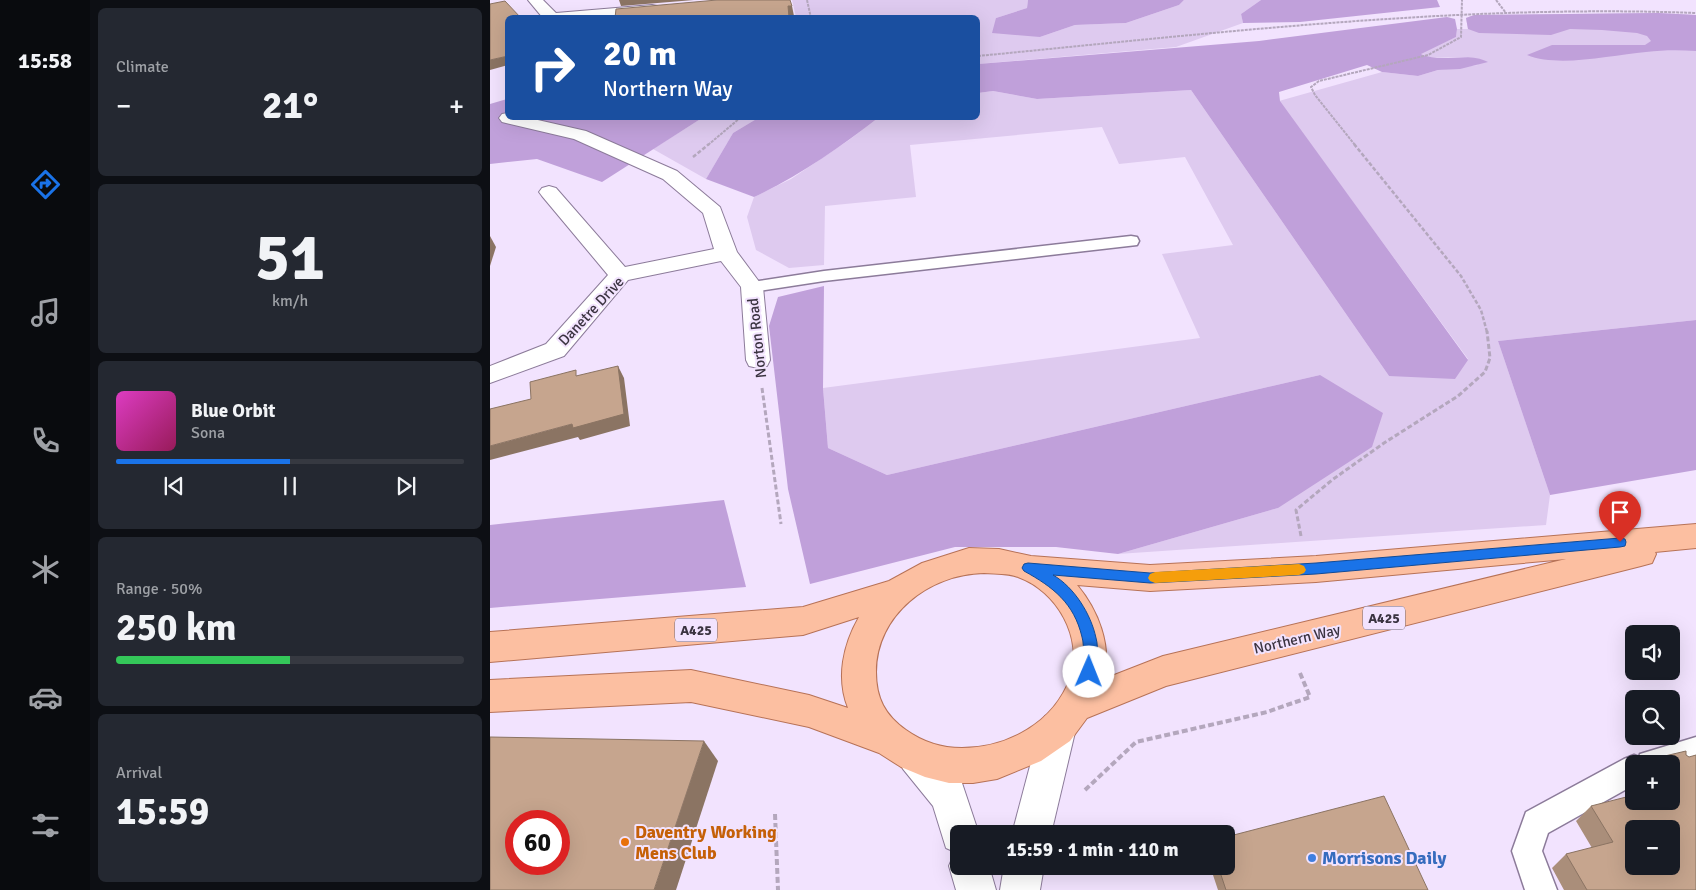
<!DOCTYPE html>
<meta charset="utf-8">
<style>
:root{--surface:#171b24;--page:#242831;--text:#f1f3f6;--muted:#9ea1a6;--line:#363941;--accent:#1a73e8}
body{margin:0;font-family:Signika,sans-serif;background:var(--page);color:var(--text);height:100vh;display:flex;flex-direction:column;font-size:19px;white-space:nowrap}
*{box-sizing:border-box;margin:0}
p{font-size:16px;color:var(--muted)}
.icon{flex:none;width:28px;height:28px;fill:none;stroke:currentColor;stroke-width:2;stroke-linecap:round;stroke-linejoin:round}
.map{position:relative;flex:1;overflow:hidden}
.panel{display:flex;flex-direction:column;gap:8px;padding:8px;background:#0d0f14;width:400px}
.panel>*{flex:none}
.guide{position:absolute;left:15px;top:15px;width:475px;height:105px;border-radius:8px;box-shadow:0 5px 20px #0002;background:#1a4fa0;color:#fff;overflow:hidden}
.controls{position:absolute;left:1135px;top:625px;display:grid;gap:10px}
.controls a{display:grid;place-items:center;width:55px;height:55px;border-radius:8px;background:var(--surface);box-shadow:0 5px 20px #0002;font-size:25px}
.speed{position:absolute;left:15px;top:810px;display:flex;gap:10px;font-size:25px;font-weight:700;text-align:center}
.speed>*{display:grid;place-content:center;width:65px;height:65px;border-radius:50%;background:var(--surface);box-shadow:0 5px 20px #0002;line-height:1}
.speed .limit{border:8px solid #d22;background:#fff;color:#111}
.pin{position:absolute;display:grid;place-items:center;width:42px;height:42px;color:#fff;margin:-51px -21px;border-radius:50% 50% 50% 0;rotate:-45deg;box-shadow:0 0 5px #0007}
.pin .icon{rotate:45deg}
.me{position:absolute;width:55px;margin:-28px;rotate:1deg;stroke-linejoin:round;filter:drop-shadow(0 0 4px #0008)}
.turn{display:flex;align-items:center;gap:18px;height:105px;padding:0 15px;font-size:22px}
.turn .icon{width:65px;height:65px;stroke-width:2.5}
.turn b{display:block;font-size:35px;line-height:42px}
.big{font-size:38px;font-weight:700;line-height:1.1}
.panel .widget{flex:1;display:flex;flex-direction:column;justify-content:center;gap:8px;min-width:0;padding:0 18px;border-radius:8px;background:var(--page)}
.panel .dial{align-items:center;gap:0}
.dial b{font-size:65px;line-height:1}
.song{display:flex;align-items:center;gap:15px}
.cover{width:60px;height:60px;border-radius:8px;background:linear-gradient(135deg,hsl(310 70% 55%),hsl(330 70% 35%))}
.played{height:5px;border-radius:2px;background:linear-gradient(90deg,var(--accent) 50%,var(--line) 50%)}
.keys{display:flex;justify-content:space-around;direction:ltr}
.heat{display:flex;justify-content:space-between;align-items:center;font-size:28px;direction:ltr}
.charge{height:8px;border-radius:4px;background:linear-gradient(90deg,#34c759 50%,var(--line) 0)}
.trip{position:absolute;left:460px;top:825px;width:285px;height:50px;border-radius:8px;background:var(--surface);box-shadow:0 5px 20px #0002;font-weight:700;line-height:50px;text-align:center}
main{display:flex;flex:1;min-height:0}
.menu{display:flex;flex-direction:column;width:90px;justify-content:space-around;align-items:center;background:#090b0e;color:var(--muted)}
.menu .icon{width:35px;height:35px}
.menu .selected{color:var(--accent)}
.menu b{font-size:22px;color:var(--text)}
.map>svg:first-child{display:block}
</style>
<main>
<nav class="menu">
<b>15:58</b>
<svg class="icon selected" aria-label="directions" viewBox="0 0 24 24"><path d="M12 3l9 9-9 9-9-9zM9 14v-3h6M13 9l2 2-2 2"/></svg>
<svg class="icon" aria-label="music" viewBox="0 0 24 24"><path d="M9 18V5l10-2v13"/><circle cx="6" cy="18" r="3"/><circle cx="16" cy="16" r="3"/></svg>
<svg class="icon" aria-label="phone" viewBox="0 0 24 24"><path d="M5 4h4l2 5-3 2q2 4 5 5l2-3 5 2v4C11 20 4 13 5 4z"/></svg>
<svg class="icon" aria-label="climate" viewBox="0 0 24 24"><path d="M12 3v18M4 7l16 10M4 17L20 7"/></svg>
<svg class="icon" aria-label="car" viewBox="0 0 24 24"><path d="M5 17H2v-5l4-1 3-4h7l3 4 3 1v5h-3M9 17h6M6 11h13"/><circle cx="7" cy="17" r="2"/><circle cx="17" cy="17" r="2"/></svg>
<svg class="icon" aria-label="filters" viewBox="0 0 24 24"><path d="M4 7h16M4 17h16"/><circle cx="9" cy="7" r="2"/><circle cx="15" cy="17" r="2"/></svg>
</nav>
<section class="panel">
<div class="widget"><p>Climate</p>
<div class="heat"><a>−</a><b class="big">21°</b><a>+</a></div>
</div>
<div class="widget dial"><b>51</b><p>km/h</p></div>
<div class="widget">
<div class="song"><i class="cover"></i><div><b>Blue Orbit</b><p>Sona</p></div></div>
<div class="played"></div>
<div class="keys"><svg class="icon" aria-label="previous" viewBox="0 0 24 24"><path d="M18 5L8 12l10 7zM5 5v14"/></svg><svg class="icon" aria-label="pause" viewBox="0 0 24 24"><path d="M8 5v14M16 5v14"/></svg><svg class="icon" aria-label="next" viewBox="0 0 24 24"><path d="M6 5l10 7-10 7zM19 5v14"/></svg></div>
</div>
<div class="widget"><p>Range · 50%</p><b class="big">250 km</b><div class="charge"></div></div>
<div class="widget"><p>Arrival</p><b class="big">15:59</b></div>
</section>
<div class="map">
<svg width="1206" height="890" viewBox="0 0 1206 890">
<rect width="100%" height="100%" fill="#f2e3fe"/>
<g fill="#decaef">
<polygon points="302,0 538,0 537,8 506,18 550,37 585,25 636,23 689,5 694,0 771,0 751,14 753,23 686,47 488,64 488,18 306,17"/>
<polygon points="1168,13 1206,15 1206,320 1008,341 1060,495 1056,525 628,554 788,508 830,375 397,475 338,448 333,388 710,338 672,254 743,245 695,157 629,164 612,127 420,145 426,197 335,206 334,265 299,268 266,250 257,217 264,197 301,179 359,140 388,118 488,118 488,93 503,91 547,99 701,90 899,376 978,359 789,101 892,72 928,76 948,70 988,65 976,57 940,58 930,53 966,37 967,29 978,29 976,18 984,15"/>
<polygon points="212,118 268,118 243,133 216,179 163,149"/>
</g>
<g fill="#c0a0da">
<polygon points="538,0 694,0 689,5 636,23 585,25 550,37 502,33 506,18 537,8"/>
<polygon points="771,0 947,0 950,7 810,22 753,23 751,14"/>
<path d="M1168 13 1206 15V51C1189 50 1173 50 1156 52 1121 55 1069 68 1037 55L1062 45H1155L1161 41 1157 36 1147 33 1112 30 1080 29 1061 35 989 33 978 29 976 18 984 15Z"/>
<path d="M957 17 965 19 967 29 966 37 931 54C952 64 977 51 998 62L970 69 948 70 928 76 892 72 877 65 789 92 790 101 978 360 965 379 899 376 701 90 547 99 503 91 488 93V64L769 41Z"/>
<polygon points="17,99 18,118 212,118 112,182 47,159 0,164 0,104"/>
<path d="M268 118H388C349 148 309 176 264 197L216 179 243 133Z"/>
<polygon points="334,286 333,388 338,448 397,475 830,375 893,413 882,447 788,508 628,554 566,547 465,547 320,584 298,489 279,326 288,297"/>
<polygon points="1206,320 1206,470 1060,495 1008,341"/>
<polygon points="234,500 256,587 0,608 0,525"/>
</g>
<g fill="none" stroke-linecap="round" stroke-linejoin="round">
<g stroke="#8c7b9a" stroke-width="3">
<g id="lane">
<polygon points="641,236 647,237 649,241 647,245 334,281 262,292 256,291 253,287 256,283 262,282 334,271"/>
<polygon points="1206,737 1206,763 1181,771 1181,764 1144,764 1144,785 1058,833 1052,851 1067,890 1035,890 1022,851 1036,812 1134,759 1144,755 1149,757 1150,754"/>
</g>
</g>
<g stroke="#8c7b9a" stroke-width="2">
<g id="street">
<polygon points="38,0 53,0 66,13 162,5 167,6 169,9 167,12 162,13 117,18 53,18"/>
<polygon points="18,113 18,118 39,118 96,131 187,171 230,207 247,252 273,287 280,360 277,366 268,368 259,366 256,360 251,287 231,261 138,280 74,356 0,383 0,366 56,344 118,275 52,196 49,192 52,188 59,186 66,188 135,267 224,249 213,213 173,179 84,139 12,122 9,118 12,114"/>
</g>
</g>
<g stroke="#8c7b9a" stroke-width="2">
<g id="secondary">
<polygon points="568,711 581,716 586,728 561,834 522,834 550,728 555,716"/>
<polygon points="426,739 439,745 472,783 489,834 469,834 469,866 499,866 506,890 466,890 459,866 465,852 456,848 443,806 413,769 408,757 413,745"/>
<polygon points="514,866 554,866 550,890 510,890"/>
</g>
</g>
<g stroke="#b77257" stroke-width="2">
<path id="primary" d="M1206 524V548L1165 552 1166 554 1162 563 1151 566 676 686 597 718 580 741 551 761 507 779 483 783H459L435 777 411 767 389 753 319 727 201 702 0 712V680L201 670 319 695 358 708C346 678 353 645 369 617L313 635 0 662V632L313 607 399 581 432 563 479 548 509 549 541 556 660 565 826 556ZM1076 559 673 656 614 679C622 645 608 610 587 585L660 591 826 582ZM494 573C505 574 518 573 528 577 567 591 594 638 580 678 564 723 517 748 472 748 451 748 433 742 416 730 395 715 386 698 386 672 386 615 439 574 494 573Z"/>
</g>
<g stroke="#b4a7bd" stroke-width="2" stroke-dasharray="3 1" stroke-linecap="butt">
<polyline points="317,0 321,18"/>
<polyline points="1006,0 1016,13"/>
<path d="M488 56C725 33 968 4 1206 13"/>
<polyline points="218,145 250,118"/>
<polyline points="865,145 825,95 821,87 829,81 938,55 971,37 972,0"/>
</g>
<g stroke="#b4a7bd" stroke-width="2.5" stroke-dasharray="4 2" stroke-linecap="butt">
<polyline points="864,144 971,276 991,310 997,332"/>
<polyline points="203,157 219,144"/>
</g>
<g stroke="#b4a7bd" stroke-width="3" stroke-dasharray="5 2.5" stroke-linecap="butt">
<polyline points="272,388 291,524"/>
<polyline points="811,536 806,510 842,480 894,443 968,396 995,372 1000,358 997,331"/>
</g>
<g stroke="#b4a7bd" stroke-width="4" stroke-dasharray="6 3" stroke-linecap="butt">
<polyline points="595,790 646,742 777,712 820,697 810,673"/>
<polyline points="285,814 288,890"/>
</g>
<use href="#lane" fill="#fff" fill-rule="evenodd"/>
<use href="#street" fill="#fff" fill-rule="evenodd"/>
<use href="#secondary" fill="#fff" fill-rule="evenodd"/>
<use href="#primary" fill="#fcbfa1" fill-rule="evenodd"/>
</g>
<g fill="#aa8e7a">
<polygon points="1196,755 1206,890 1074,890 1062,868 1076,854 1102,848 1086,821 1101,806 1181,801 1181,764 1157,764 1162,759"/>
<polygon points="720,866 736,866 938,890 728,890"/>
</g>
<g fill="#8b7463">
<polygon points="129,0 204,0 131,6"/>
<polygon points="298,6 302,6 304,16 300,16 300,18 292,18"/>
<polygon points="18,56 18,65 0,70 0,60"/>
<polygon points="0,236 6,247 0,266"/>
<polygon points="128,366 134,378 140,426 90,440 88,437 0,460 0,446 82,424"/>
<polygon points="214,741 228,761 186,890 164,890"/>
</g>
<g fill="#c6a58e" stroke="#8b7463" fill-rule="evenodd">
<polygon points="227,0 300,0 302,6 298,6 299,17 292,18 125,18 126,9"/>
<polygon points="15,1 31,18 18,18 18,56 0,60 0,4"/>
<polygon points="128,366 134,414 83,428 82,424 0,446 0,409 41,399 40,382 86,370 86,376"/>
<path d="M0 737 214 741 164 890H0ZM26 821H69V864H26Z"/>
<path d="M1196 751V755L1199 757 1206 755V890H1097L1076 854 1123 842 1101 806 1144 795V801H1181V764H1162V759ZM1144 829H1181V866H1144Z"/>
<polygon points="894,796 938,890 736,890 728,866 736,866 736,837"/>
</g>
<path fill="#1a73e8" stroke="#114b97" d="M1130 538 1135 539 1136 542 1135 546 1130 547 826 574 660 583 563 575C584 587 601 614 606 638 609 648 606 662 606 672L604 677 599 679 594 677 592 672C592 662 595 647 592 637 584 603 563 587 534 571L532 568 534 564 538 563 660 573 826 563Z"/>
<polygon fill="#f59e0b" points="809,564 814,566 816,570 814,573 809,575 665,583 660,581 658,578 660,574 665,572"/>
<circle fill="#e8710a" stroke="#f2e3fe" stroke-width="2" cx="135" cy="842" r="5"/>
<circle fill="#3f7fe0" stroke="#f2e3fe" stroke-width="2" cx="822" cy="858" r="5"/>
<g text-anchor="middle" stroke-width="4" stroke-linejoin="round" paint-order="stroke">
<g fill="#f2e3fe" stroke="#716879" stroke-width="1">
<rect x="873" y="606.5" width="42" height="23" rx="4"/>
<rect x="185" y="618.5" width="42" height="23" rx="4"/>
</g>
<g font-size="14" font-weight="bold" fill="#3a3340">
<text x="894" y="623">A425</text>
<text x="206" y="635">A425</text>
</g>
<g font-size="15" fill="#3a3340" stroke="#f2e3fe">
<text transform="translate(101 311) rotate(-47)" y="5">Danetre Drive</text>
<text transform="translate(267 338) rotate(-96)" y="5">Norton Road</text>
<text transform="translate(807 639) rotate(-13)" y="5">Northern Way</text>
</g>
<g font-size="18" font-weight="bold" fill="#c56008" stroke="#f2e3fe" text-anchor="start">
<text x="145" y="838">Daventry Working<tspan x="145" dy="21">Mens Club</tspan></text>
</g>
<g font-size="18" font-weight="bold" fill="#366cbe" stroke="#f2e3fe" text-anchor="start">
<text x="832" y="864">Morrisons Daily</text>
</g>
</g>
</svg>
<div class="controls">
<a><svg class="icon" aria-label="sound" viewBox="0 0 24 24"><path d="M4 9h4l5-4v14l-5-4H4zM17 9q2 3 0 6"/></svg></a>
<a><svg class="icon" aria-label="search" viewBox="0 0 24 24"><circle cx="10" cy="10" r="6"/><path d="M15 15l6 6"/></svg></a>
<a>+</a>
<a>−</a>
</div>
<div class="speed"><div class="limit">60</div></div>
<div class="pin" style="left:1130px;top:542px;background:#d93025"><svg class="icon" aria-label="arrive" viewBox="0 0 24 24"><path d="M6 21V4h12l-3 4 3 4H6"/></svg></div>
<svg class="me" style="left:599px;top:672px" viewBox="-20 -20 40 40"><circle r="19" fill="#fff"/><path d="M0-13L10 11 0 6-10 11z" fill="#1a73e8"/></svg>
<div class="trip">15:59 · 1 min · 110 m</div>
<div class="guide">
<div class="turn"><svg class="icon" aria-label="right" viewBox="0 0 24 24"><path d="M7 20v-9h11M14 6l5 5-5 5"/></svg><div><b>20 m</b>Northern Way</div></div>
</div>
</div>
</main>
